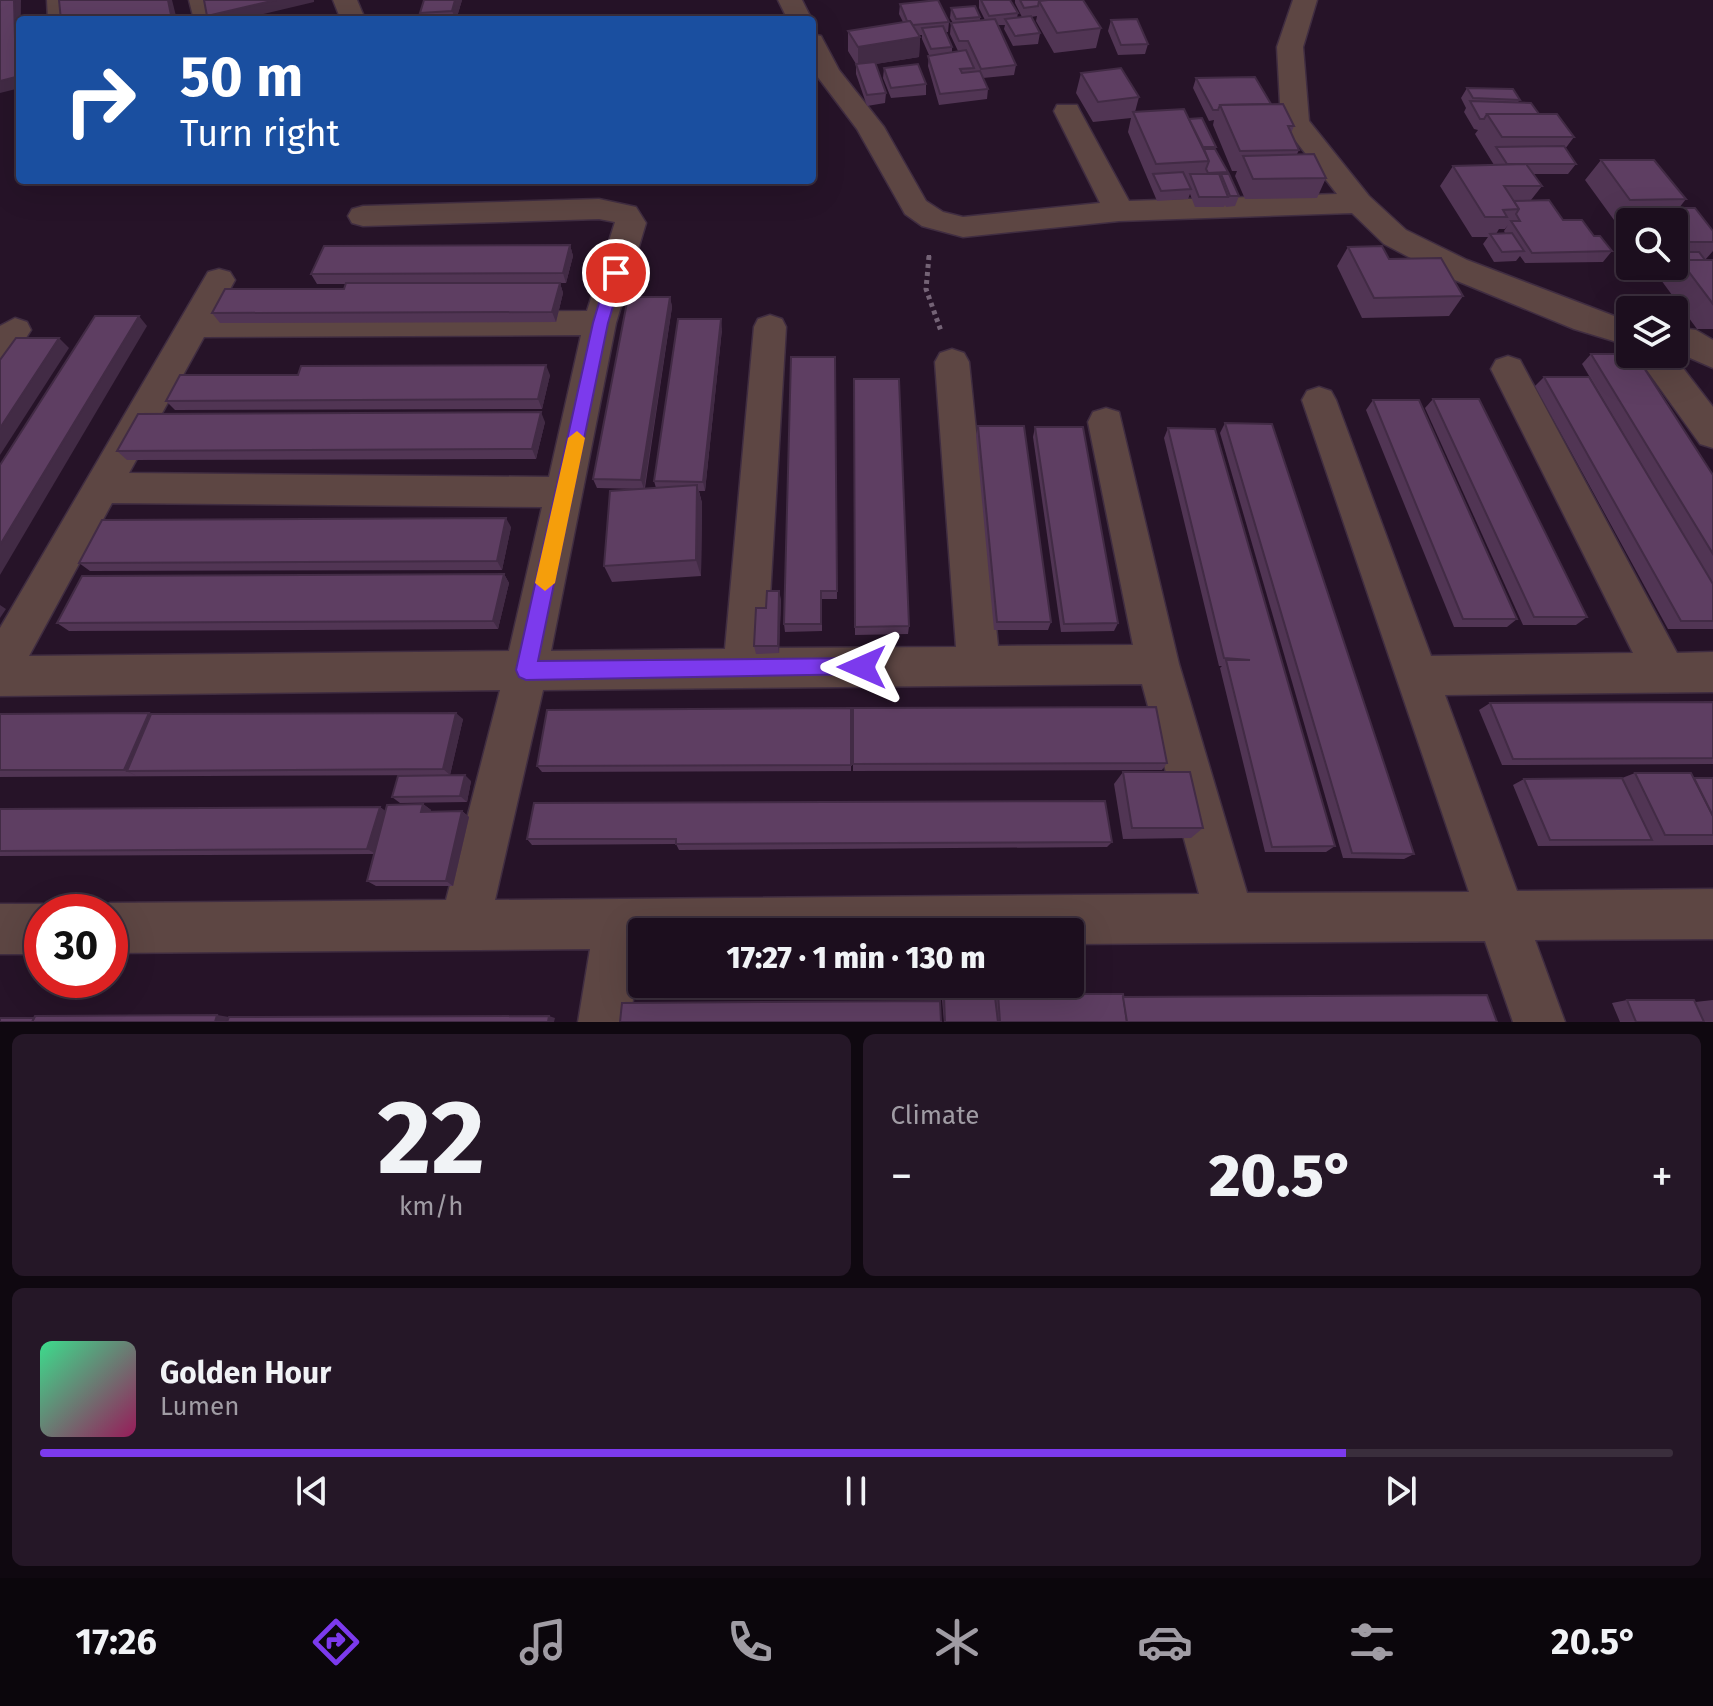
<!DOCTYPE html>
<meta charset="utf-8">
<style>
:root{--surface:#1c0e1e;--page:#251727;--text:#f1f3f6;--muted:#a09ca4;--line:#3a2e3c;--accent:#7c3aed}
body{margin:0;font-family:"Fira Sans",sans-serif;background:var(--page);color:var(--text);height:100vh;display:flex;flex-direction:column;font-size:30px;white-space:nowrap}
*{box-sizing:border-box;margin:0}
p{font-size:26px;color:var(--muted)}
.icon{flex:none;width:44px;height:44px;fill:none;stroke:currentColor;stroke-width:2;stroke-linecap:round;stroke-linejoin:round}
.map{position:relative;height:1022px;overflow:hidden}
.side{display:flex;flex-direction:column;gap:12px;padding:12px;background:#0f0810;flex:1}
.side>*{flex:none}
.banner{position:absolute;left:16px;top:16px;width:800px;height:168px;border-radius:8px;box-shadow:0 8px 32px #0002,0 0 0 2px var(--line);background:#1a4fa0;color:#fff;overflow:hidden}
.tools{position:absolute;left:1616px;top:208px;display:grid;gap:16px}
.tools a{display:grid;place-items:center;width:72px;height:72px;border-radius:8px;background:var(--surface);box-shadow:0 8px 32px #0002,0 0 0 2px var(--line);font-size:40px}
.speed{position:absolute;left:24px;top:894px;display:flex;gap:16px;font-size:40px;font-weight:700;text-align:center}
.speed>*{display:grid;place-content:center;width:104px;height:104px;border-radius:50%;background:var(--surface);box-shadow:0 8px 32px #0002,0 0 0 2px var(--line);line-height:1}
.speed .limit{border:12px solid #d22;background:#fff;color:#111}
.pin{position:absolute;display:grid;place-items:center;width:68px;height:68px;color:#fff;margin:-34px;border:4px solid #fff;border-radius:50%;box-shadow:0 2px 8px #0007}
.me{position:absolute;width:88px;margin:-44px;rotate:270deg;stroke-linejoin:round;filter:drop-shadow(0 0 6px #0008)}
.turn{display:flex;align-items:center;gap:28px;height:168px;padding:0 32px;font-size:36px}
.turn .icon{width:104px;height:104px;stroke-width:2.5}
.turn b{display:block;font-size:56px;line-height:68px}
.big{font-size:60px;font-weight:800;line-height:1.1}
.side .tile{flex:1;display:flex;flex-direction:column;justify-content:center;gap:12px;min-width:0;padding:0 28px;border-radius:12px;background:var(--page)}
.side .dial{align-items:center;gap:0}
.dial b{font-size:104px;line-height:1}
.song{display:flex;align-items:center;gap:24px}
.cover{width:96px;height:96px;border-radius:12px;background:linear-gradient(135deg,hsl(150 70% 55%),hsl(330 70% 35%))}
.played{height:8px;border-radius:4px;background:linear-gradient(90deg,var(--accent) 80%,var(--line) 80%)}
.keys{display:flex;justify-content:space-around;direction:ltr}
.heat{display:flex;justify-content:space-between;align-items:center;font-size:44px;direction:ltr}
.side .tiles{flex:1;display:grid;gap:12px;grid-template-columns:1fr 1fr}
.tile:last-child{grid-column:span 2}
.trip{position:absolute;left:628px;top:918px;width:456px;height:80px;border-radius:8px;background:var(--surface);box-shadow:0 8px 32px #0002,0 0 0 2px var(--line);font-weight:800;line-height:80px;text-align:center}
.tabs{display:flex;height:128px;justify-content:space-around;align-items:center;background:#0b060c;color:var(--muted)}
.tabs .icon{width:56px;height:56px}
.tabs .selected{color:var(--accent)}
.tabs b{font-size:36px;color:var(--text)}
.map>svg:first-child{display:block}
</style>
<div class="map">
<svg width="1713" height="1022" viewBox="0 0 1713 1022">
<rect width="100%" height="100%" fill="#261328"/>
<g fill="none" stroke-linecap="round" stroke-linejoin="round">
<g stroke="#402d41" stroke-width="3">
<g id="street">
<polygon points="47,0 71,0 72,20 48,20"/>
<polygon points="189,0 213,0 218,20 194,20"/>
<polygon points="333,0 357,0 365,19 341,20"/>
<polygon points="778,0 802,0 812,20 788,20"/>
<polygon points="1293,0 1317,0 1303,47 1309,121 1369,196 1406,230 1467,260 1630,322 1630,346 1574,329 1445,276 1384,244 1352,213 1119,221 963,237 922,226 905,214 857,129 814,72 812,34 821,36 839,70 884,127 926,201 943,212 963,217 1100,203 1054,111 1057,105 1077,105 1080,111 1129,201 1337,194 1281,122 1277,47"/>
<path d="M599 199 636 207 646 223 616 323 551 651 725 649 754 327 758 319 770 315 782 319 786 327 767 648 956 647 935 362 940 353 952 349 964 353 969 362 998 646 1133 645 1088 422 1093 412 1106 408 1119 412 1179 664 1247 893 1469 892 1302 400 1307 391 1319 387 1331 391 1336 400 1431 656 1633 653 1491 369 1496 360 1508 356 1520 360 1677 653 1713 652V692L1445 695 1517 891 1713 889V939L1535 940 1565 1022H1513L1485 941 1070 944V932H642L630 1022H578L590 949 110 953V912H92L110 903 446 900 500 690 0 696V628L208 272 219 269 230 272 235 280 217 313 587 311 615 222 599 219 363 226 352 223 348 216 352 209 363 206ZM581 335 549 477 129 473 204 337ZM112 503 542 507 509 651 29 656ZM1142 684 1199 894 495 900 543 690Z"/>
<polygon points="15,318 27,322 31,330 12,360 0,363 0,326"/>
<polygon points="1674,327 1696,330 1713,340 1713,368 1674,351"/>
<polygon points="1641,354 1672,354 1713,407 1713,448 1700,444 1644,366"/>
<polygon points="0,904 42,904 60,911 42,912 42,954 0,954"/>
</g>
</g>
<polyline stroke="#746376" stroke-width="4" stroke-dasharray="3 3" stroke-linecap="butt" points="929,258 929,252"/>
<polyline stroke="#746376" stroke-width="5" stroke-dasharray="4 4" stroke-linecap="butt" points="929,256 926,289 941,331"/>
<use href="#street" fill="#5d4643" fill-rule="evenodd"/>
</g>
<g fill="#513554" fill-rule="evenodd">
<polygon points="424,0 462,0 456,20 422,20 420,13"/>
<polygon points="979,0 1010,0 1018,13 1017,18 1022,17 1015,3 1015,0 1083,0 1101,28 1096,48 1054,53 1036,21 1037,16 1031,17 1040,33 1038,44 1013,46 1004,29 1005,25 998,25 1016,65 1014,75 983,78 988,89 987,99 939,105 928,66 929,55 922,39 922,35 919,35 920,37 919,57 875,64 886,93 885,103 867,106 856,74 856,64 848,51 848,31 903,22 899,14 900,4 949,22 948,32 945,32 952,47 952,52 958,51 950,34 951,23 953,23 950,18 951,8 980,17 980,21 985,20 979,8"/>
<polygon points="1111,20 1148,44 1145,54 1118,55 1108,31"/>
<polygon points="884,68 926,84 926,95 891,98 883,78"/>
<polygon points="1081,73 1139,97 1135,112 1189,119 1216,147 1215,149 1228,172 1227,174 1239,196 1235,206 1226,207 1225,205 1224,207 1195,207 1190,194 1188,199 1157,201 1128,132 1131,118 1093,122 1076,93"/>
<polygon points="1196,78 1271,104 1294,126 1291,133 1299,150 1297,154 1326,178 1317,198 1245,199 1235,176 1237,171 1232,171 1213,125 1214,120 1209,121 1193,88"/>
<path d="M1467 88 1520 100 1518 102 1574 137 1565 149 1576 164 1568 174H1534L1542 186 1531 200 1563 220 1594 236 1612 251 1603 262 1525 263 1520 256 1516 261 1494 262 1483 244 1488 237H1472L1440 186 1453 166 1494 165 1475 134 1478 130 1474 129 1464 112 1466 108 1461 98ZM1508 225 1504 231 1505 233 1496 234 1499 229H1505Z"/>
<polygon points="1601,160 1686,199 1679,208 1713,231 1713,251 1705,260 1713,260 1713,329 1697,329 1661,280 1670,270 1667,266 1674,266 1674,222 1637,222 1639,220 1614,220 1585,180"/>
<polygon points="570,245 573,256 566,283 560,283 563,293 556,322 220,323 212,313 344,289 346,284 317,284 311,274"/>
<polygon points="1348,247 1389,259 1463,296 1449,316 1362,318 1337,266"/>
<polygon points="670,297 672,307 645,488 656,488 654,481 722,329 705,491 699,491 702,503 701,576 612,582 604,566 640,489 597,488 593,479"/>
<polygon points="1591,354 1713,475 1713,584 1582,364"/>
<polygon points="835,357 837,599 822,599 822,631 785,632 784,624"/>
<polygon points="298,375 550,375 542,409 175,410 166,401"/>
<polygon points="1544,377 1713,584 1713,629 1668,629 1535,386"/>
<polygon points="854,379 909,626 908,634 855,635"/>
<polygon points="1433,399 1587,617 1576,625 1523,625 1425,408"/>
<polygon points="1373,400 1517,619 1507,627 1454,627 1366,410"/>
<polygon points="545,422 536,459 127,460 117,451"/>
<polygon points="1225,423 1414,854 1404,859 1343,858 1220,433"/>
<polygon points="978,426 1051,622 1048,630 994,630 976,436"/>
<polygon points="1035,427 1118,623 1114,631 1061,632 1033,437"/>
<polygon points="1168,428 1335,846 1326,852 1265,852 1220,668 1222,666 1219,666 1164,438"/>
<polygon points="511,527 502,570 90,571 79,563"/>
<polygon points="504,574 509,583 498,629 69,631 57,623"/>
<polygon points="781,599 779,653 756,654 754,646 766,608"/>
<polygon points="1713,702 1713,764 1502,765 1479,710 1490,703"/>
<polygon points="851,708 851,771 542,772 537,766"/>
<polygon points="853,708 1167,763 1162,770 853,771"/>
<polygon points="0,714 151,714 463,719 450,775 0,777"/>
<polygon points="1123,772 1203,828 1191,838 1123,839 1114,784"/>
<polygon points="1635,773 1694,778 1713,778 1713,845 1538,846 1513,785 1524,779 1622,778"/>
<polygon points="471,781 467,802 400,803 392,797"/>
<polygon points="534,803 1112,842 1107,847 679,850 676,844 532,845 527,839"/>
<polygon points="423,804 431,810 430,812 462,811 469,817 453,886 376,886 367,881 374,854 0,856 0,809 380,807 385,811"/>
<polygon points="998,994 1123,997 1497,1022 944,1022 942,1000 944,997 995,997"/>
<polygon points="1627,1000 1695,1002 1713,1000 1713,1022 1620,1022 1612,1003"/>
</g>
<g fill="#422b45">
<polygon points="14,0 21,0 20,88 0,93 0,81"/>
<polygon points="168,0 172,0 177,20 172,20"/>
<polygon points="276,0 314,0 314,2 238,20 210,20 207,16"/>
<polygon points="455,0 462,0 456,20 452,11"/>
<polygon points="920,37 919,57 858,67 858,47"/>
<polygon points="570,245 573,256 566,283 563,273"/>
<polygon points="560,283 563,293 556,322 552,312"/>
<polygon points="670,297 672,307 644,489 641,480"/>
<polygon points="139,316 147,326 0,575 0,545"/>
<polygon points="721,319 722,329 705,491 703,482"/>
<polygon points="59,338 69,348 0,455 0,428"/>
<polygon points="546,365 550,375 542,409 538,399"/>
<polygon points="541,412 545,422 536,459 532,449"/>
<polygon points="697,485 702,503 701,576 696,560"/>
<polygon points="506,518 511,527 502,570 497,561"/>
<polygon points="504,574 509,583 498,629 493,621"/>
<polygon points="779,591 781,599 779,653 778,646"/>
<polygon points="0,605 6,609 0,618"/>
<polygon points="149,713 161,720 127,771 137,776 124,770"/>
<polygon points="456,713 463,719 450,775 443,769"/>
<polygon points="465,775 471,781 467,802 460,796"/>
<polygon points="423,804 431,810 429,817 421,812"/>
<polygon points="380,807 388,813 376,854 367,849"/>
<polygon points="462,811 469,817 453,886 446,881"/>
<polygon points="217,1015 241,1019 240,1022 215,1022"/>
<polygon points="549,1016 555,1018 554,1022 548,1022"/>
</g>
<g fill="#5e3e62" stroke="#422b45" stroke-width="2">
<polygon points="0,0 14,0 16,77 0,81"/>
<polygon points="59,0 168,0 172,20 61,20"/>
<polygon points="204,0 276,0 207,16"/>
<polygon points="424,0 455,0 452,11 420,13"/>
<polygon points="938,0 949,22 913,25 910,21 907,21 900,4"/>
<polygon points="981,0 1010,0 1018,13 989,16"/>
<polygon points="1020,0 1048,0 1039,1 1038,6 1024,8"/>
<polygon points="1048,0 1083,0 1101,28 1057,33 1039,1"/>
<polygon points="975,6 980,17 956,19 951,8"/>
<polygon points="1031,16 1040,33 1015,36 1005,19"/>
<polygon points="995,19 1016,65 981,69 968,41 959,41 951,23"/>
<polygon points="1137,19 1148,44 1121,45 1111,20"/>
<polygon points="910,21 920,37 858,47 848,31"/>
<polygon points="943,26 952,47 931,49 922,28"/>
<polygon points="966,50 974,68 960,69 962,73 980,71 988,89 940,94 928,56"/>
<polygon points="875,62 886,93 867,95 856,64"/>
<polygon points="918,64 926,84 891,88 884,68"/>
<polygon points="1121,68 1139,97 1098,102 1081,73"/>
<polygon points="1255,77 1271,104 1220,105 1218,110 1213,110 1196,78"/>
<polygon points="1467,88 1513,89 1520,100 1473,98"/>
<polygon points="1470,101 1531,103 1539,114 1487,114 1484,119 1480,119"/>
<polygon points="1283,104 1294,126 1288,126 1299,150 1240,151 1220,105"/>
<polygon points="1184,109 1209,161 1156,164 1133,112"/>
<polygon points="1487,114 1557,114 1574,137 1502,137"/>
<polygon points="1202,118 1216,147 1203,147 1189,119"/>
<polygon points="1564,146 1576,164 1507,164 1496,147"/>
<polygon points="1204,149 1215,149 1228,172 1208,173 1206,169 1209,161"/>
<polygon points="1314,154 1326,178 1253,179 1243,156"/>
<polygon points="1601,160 1654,160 1686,199 1630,200"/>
<polygon points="1526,164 1542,186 1504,186 1519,209 1503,210 1507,217 1485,217 1453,166"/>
<polygon points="1183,172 1191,189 1161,191 1153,174"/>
<polygon points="1190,174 1219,174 1228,197 1199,197"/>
<polygon points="1221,174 1229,174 1239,196 1230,196"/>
<polygon points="1549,200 1563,220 1582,220 1594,236 1600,236 1612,251 1532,253 1511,221 1520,221 1516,214 1519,209 1514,201"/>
<polygon points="1649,208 1695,208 1713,231 1713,242 1675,242 1674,222 1660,222"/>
<polygon points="1512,233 1524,251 1502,252 1490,234"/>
<polygon points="570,245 563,273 311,274 324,246"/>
<polygon points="1382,246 1389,259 1441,258 1463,296 1374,298 1348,247"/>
<polygon points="1674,252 1699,252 1705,260 1680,260 1682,263"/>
<polygon points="1680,260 1713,260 1713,304"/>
<polygon points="346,283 560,283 552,312 212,313 225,289 344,289"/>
<polygon points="628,297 670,297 641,480 593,479"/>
<polygon points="95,316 139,316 0,545 0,465"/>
<polygon points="678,319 721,319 703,482 654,481"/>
<polygon points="16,338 59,338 0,428 0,360"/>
<polygon points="1591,354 1635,354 1713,475 1713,554"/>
<polygon points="791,357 835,357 837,591 821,591 821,624 784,624"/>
<polygon points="546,365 538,399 166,401 180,375 298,375 301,366"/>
<polygon points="1544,377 1589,377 1713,584 1713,621 1681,621"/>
<polygon points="854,379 899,379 909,626 855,627"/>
<polygon points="1433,399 1479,399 1587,617 1534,617"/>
<polygon points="1373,400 1419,400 1517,619 1463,619"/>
<polygon points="541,412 532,449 117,451 138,414"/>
<polygon points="1225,423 1272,424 1414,854 1352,853"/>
<polygon points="978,426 1024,426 1051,622 997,622"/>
<polygon points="1035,427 1083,427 1118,623 1064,624"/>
<polygon points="1168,428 1215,429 1335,846 1272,847 1226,660 1250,660 1224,658"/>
<polygon points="697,485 696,560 604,566 610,491"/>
<polygon points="506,518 497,561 79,563 102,520"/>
<polygon points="504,574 493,621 57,623 82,576"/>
<polygon points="767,591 779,591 778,646 754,646 756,608 766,608"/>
<polygon points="1713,702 1713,758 1513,759 1490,703"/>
<polygon points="1156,707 1167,763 853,764 853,708"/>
<polygon points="851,708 851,765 537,766 547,710"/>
<polygon points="149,713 124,770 0,770 0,714"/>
<polygon points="456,713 443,769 127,771 151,714"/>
<polygon points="1123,772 1190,772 1203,828 1132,828"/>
<polygon points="1635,773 1691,773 1713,816 1713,835 1665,835"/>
<polygon points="465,775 460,796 392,797 398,776"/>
<polygon points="1622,778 1652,840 1550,840 1524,779"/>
<polygon points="1694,778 1713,778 1713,816"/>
<polygon points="1105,801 1112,842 676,844 676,839 527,839 534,803"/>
<polygon points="423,804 421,812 462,811 446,881 367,881 387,805"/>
<polygon points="380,807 367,849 0,851 0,809"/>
<polygon points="998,994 1123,994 1127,1022 1000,1022"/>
<polygon points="1487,995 1497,1022 1127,1022 1123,997"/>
<polygon points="944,997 995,997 998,1022 945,1022"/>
<polygon points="1627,1000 1694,1000 1704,1022 1636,1022"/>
<polygon points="940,1001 941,1022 620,1022 622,1003"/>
<polygon points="217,1015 215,1022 32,1022 35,1016"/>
<polygon points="549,1016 548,1022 227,1022 229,1017"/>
<polygon points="0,1018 34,1018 32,1022 0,1022"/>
</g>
<polygon fill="#7c3aed" stroke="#51269a" stroke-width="2" points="616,268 623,273 608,323 538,661 862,658 869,661 872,667 869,674 526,680 519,677 516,670 593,323 608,273"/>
<polygon fill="#f59e0b" points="577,431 585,438 555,583 545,591 535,583 568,438"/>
</svg>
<div class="tools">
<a><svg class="icon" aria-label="search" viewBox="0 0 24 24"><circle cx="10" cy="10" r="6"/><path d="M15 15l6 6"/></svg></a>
<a><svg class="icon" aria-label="layers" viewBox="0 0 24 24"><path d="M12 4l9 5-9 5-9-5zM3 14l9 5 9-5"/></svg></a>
</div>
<div class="speed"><div class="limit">30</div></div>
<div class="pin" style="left:616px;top:273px;background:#d93025"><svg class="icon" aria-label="arrive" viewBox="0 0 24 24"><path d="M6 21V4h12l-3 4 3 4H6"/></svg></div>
<svg class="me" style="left:862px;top:667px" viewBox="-20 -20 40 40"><path d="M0-17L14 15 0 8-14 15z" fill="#7c3aed" stroke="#fff" stroke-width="4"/></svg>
<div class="trip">17:27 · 1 min · 130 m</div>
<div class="banner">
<div class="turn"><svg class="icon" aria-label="right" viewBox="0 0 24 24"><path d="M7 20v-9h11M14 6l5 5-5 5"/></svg><div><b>50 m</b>Turn right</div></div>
</div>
</div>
<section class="side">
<div class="tiles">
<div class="tile dial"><b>22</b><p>km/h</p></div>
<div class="tile"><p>Climate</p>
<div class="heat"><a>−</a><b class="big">20.5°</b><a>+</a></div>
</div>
<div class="tile">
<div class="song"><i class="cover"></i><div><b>Golden Hour</b><p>Lumen</p></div></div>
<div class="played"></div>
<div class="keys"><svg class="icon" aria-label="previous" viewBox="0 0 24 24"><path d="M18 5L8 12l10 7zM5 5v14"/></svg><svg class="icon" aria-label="pause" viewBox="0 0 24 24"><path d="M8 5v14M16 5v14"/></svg><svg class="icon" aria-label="next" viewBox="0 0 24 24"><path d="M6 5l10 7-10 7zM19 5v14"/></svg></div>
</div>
</div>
</section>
<nav class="tabs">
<b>17:26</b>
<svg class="icon selected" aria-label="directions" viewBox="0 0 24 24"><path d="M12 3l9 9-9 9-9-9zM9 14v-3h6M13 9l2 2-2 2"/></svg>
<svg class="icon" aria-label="music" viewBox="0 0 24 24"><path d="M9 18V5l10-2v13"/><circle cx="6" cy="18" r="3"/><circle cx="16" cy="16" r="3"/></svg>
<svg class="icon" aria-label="phone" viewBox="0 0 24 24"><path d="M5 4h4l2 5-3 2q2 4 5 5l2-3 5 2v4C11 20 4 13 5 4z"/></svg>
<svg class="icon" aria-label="climate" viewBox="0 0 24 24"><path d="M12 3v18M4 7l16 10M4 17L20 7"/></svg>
<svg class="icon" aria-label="car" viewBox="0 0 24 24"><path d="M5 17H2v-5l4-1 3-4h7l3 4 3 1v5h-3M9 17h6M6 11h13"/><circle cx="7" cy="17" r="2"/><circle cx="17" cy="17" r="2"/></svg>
<svg class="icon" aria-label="filters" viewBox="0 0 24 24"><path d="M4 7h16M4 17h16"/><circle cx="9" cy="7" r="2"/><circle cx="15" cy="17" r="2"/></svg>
<b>20.5°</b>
</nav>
